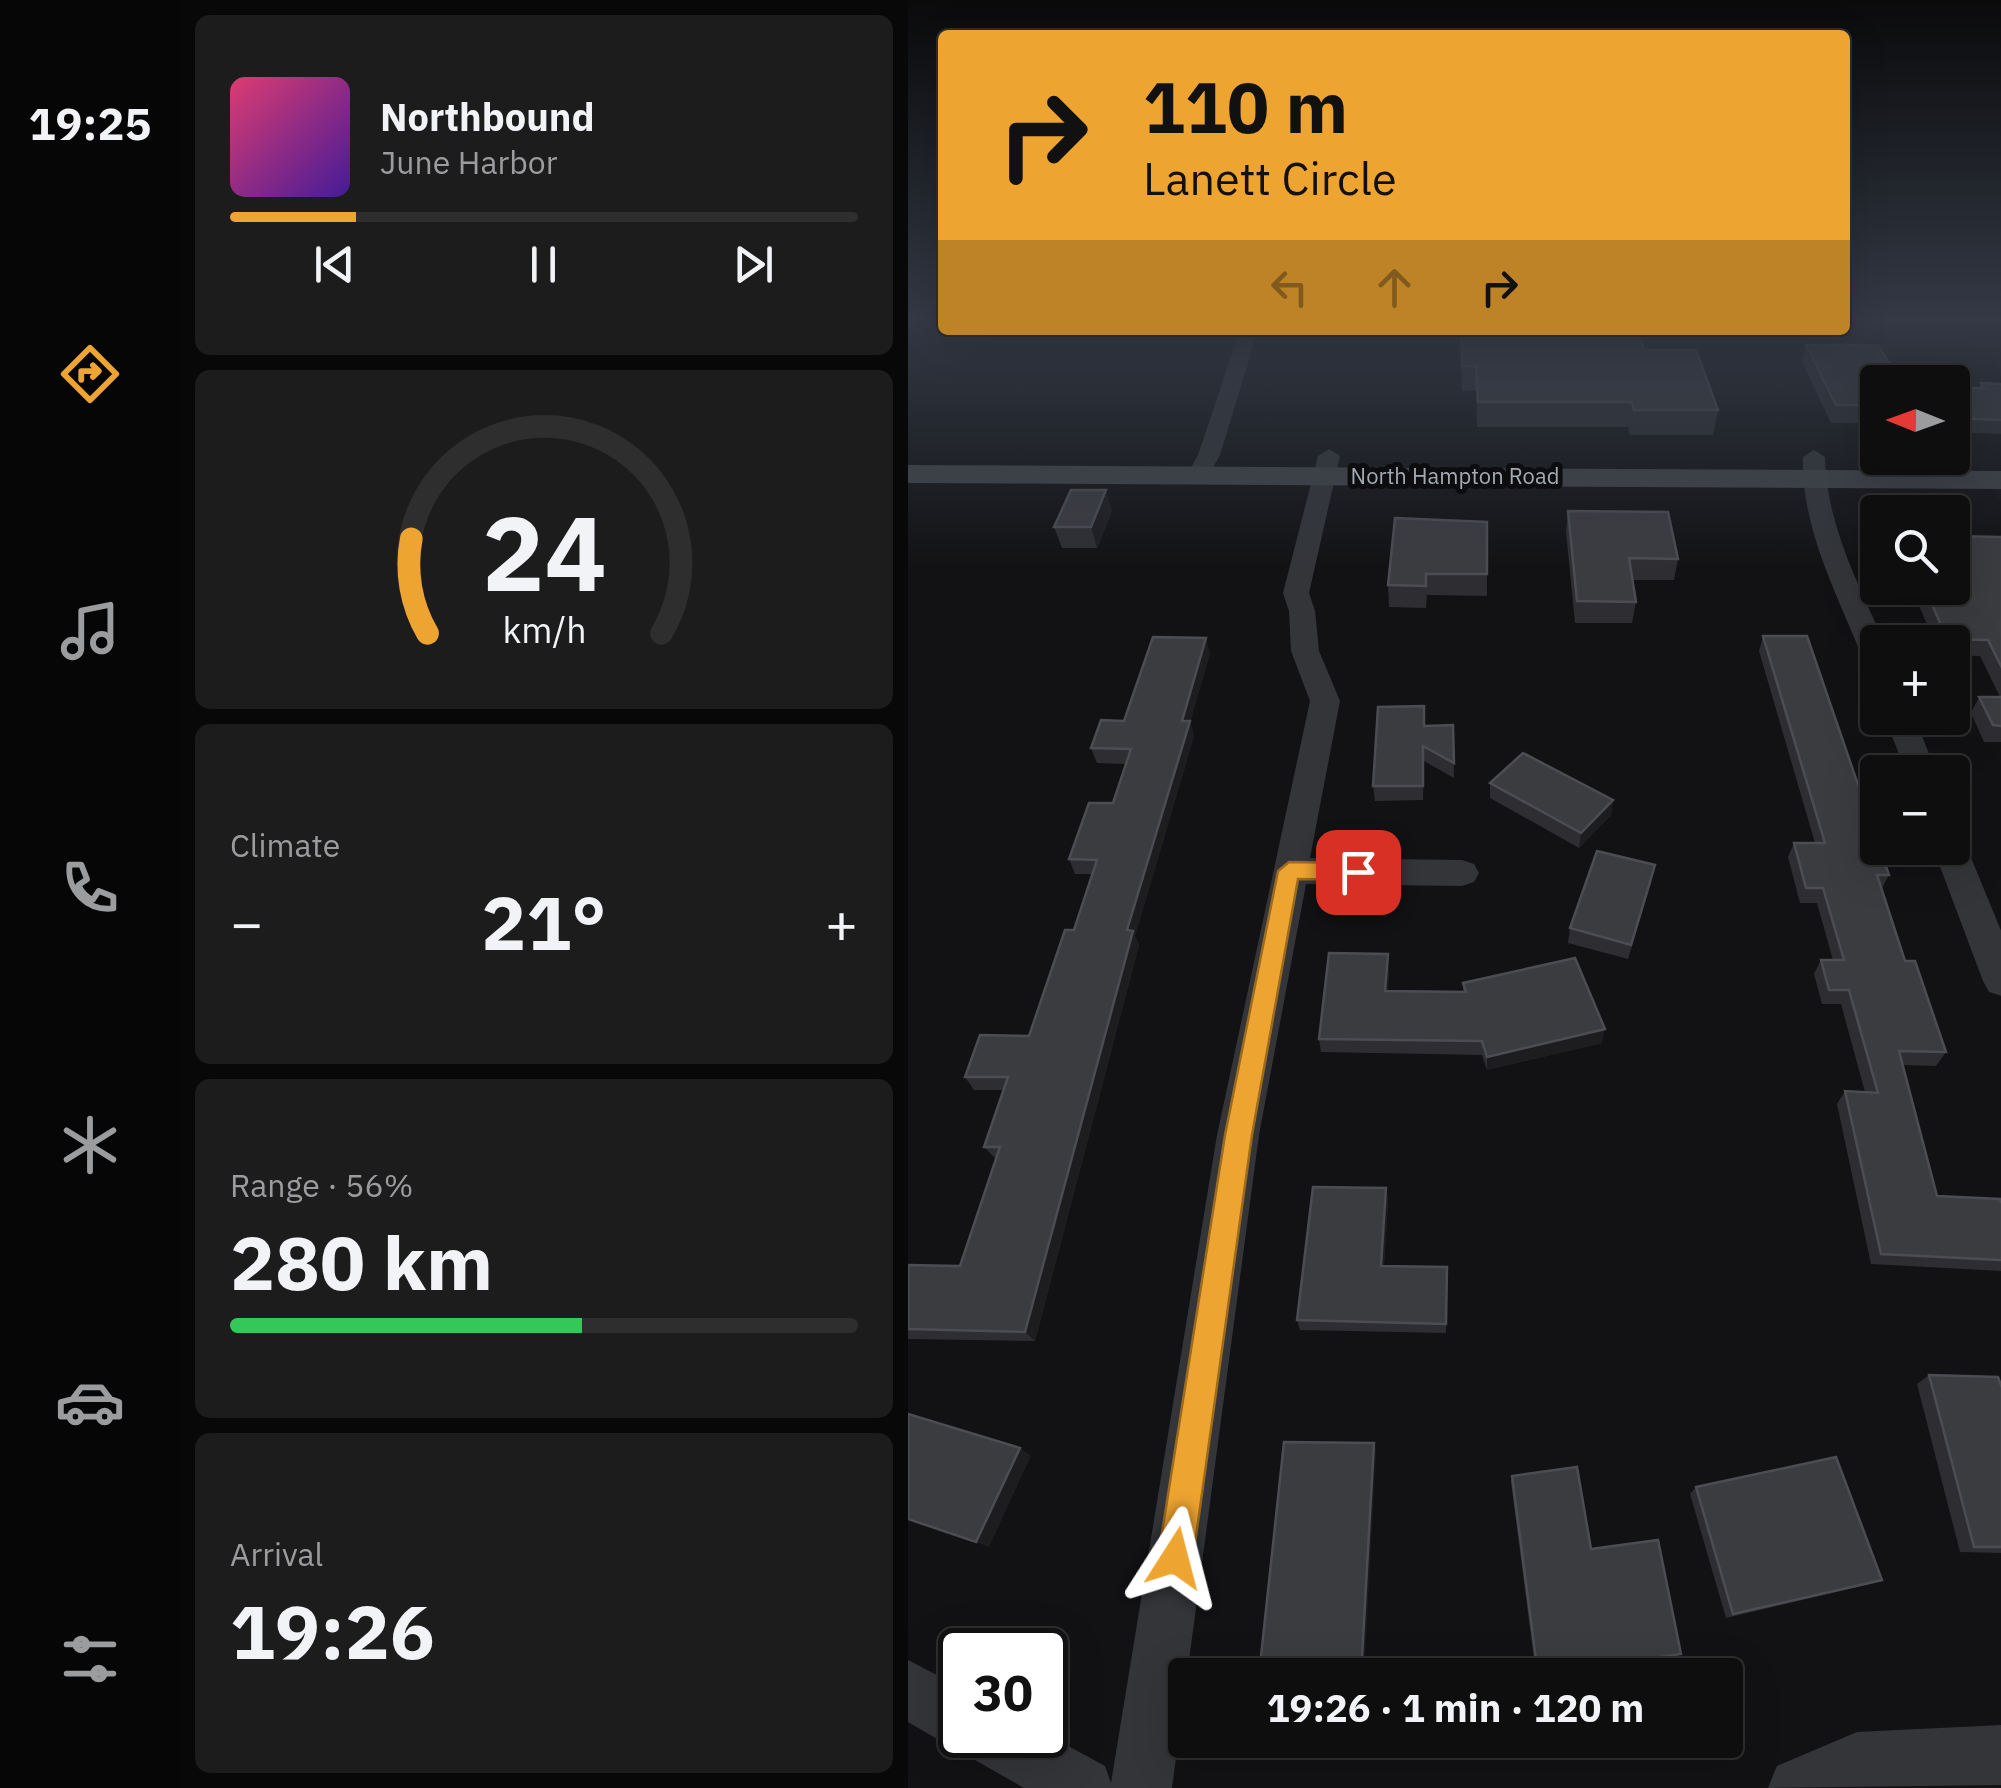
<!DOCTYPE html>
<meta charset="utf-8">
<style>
:root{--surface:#0e0e0f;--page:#1c1c1d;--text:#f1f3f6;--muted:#9b9c9e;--line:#2e2e2f;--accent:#eea430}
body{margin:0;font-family:"IBM Plex Sans",sans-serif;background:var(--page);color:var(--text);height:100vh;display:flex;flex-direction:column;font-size:38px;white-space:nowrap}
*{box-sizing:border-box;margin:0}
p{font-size:32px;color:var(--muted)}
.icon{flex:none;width:55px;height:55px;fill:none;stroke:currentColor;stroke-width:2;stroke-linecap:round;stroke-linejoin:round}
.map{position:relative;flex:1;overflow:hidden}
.drawer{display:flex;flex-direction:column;gap:15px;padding:15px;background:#080808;width:728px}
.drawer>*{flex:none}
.banner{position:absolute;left:30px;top:30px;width:912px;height:305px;border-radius:10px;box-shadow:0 10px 40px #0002,0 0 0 2px var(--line);background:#eea430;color:#111;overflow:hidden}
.needle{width:65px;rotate:271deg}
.buttons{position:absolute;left:952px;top:365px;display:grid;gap:20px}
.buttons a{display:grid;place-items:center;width:110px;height:110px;border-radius:10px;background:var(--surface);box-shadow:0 10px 40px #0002,0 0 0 2px var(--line);font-size:50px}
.speed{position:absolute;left:30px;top:1628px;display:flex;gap:20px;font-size:50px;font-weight:700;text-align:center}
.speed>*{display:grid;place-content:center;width:130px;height:130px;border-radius:50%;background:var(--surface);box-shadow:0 10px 40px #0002,0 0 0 2px var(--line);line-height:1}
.speed .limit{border:5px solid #111;border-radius:15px;background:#fff;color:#111}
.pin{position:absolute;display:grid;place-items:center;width:85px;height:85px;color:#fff;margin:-42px;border-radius:20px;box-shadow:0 5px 15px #0006}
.me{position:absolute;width:110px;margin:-55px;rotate:9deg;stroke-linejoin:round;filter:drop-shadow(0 0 8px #0008)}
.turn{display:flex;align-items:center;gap:35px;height:210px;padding:0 40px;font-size:45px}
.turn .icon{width:130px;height:130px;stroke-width:2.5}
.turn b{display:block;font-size:70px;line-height:85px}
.lanes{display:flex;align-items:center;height:95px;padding:0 40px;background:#0003;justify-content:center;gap:50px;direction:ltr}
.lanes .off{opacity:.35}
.big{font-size:75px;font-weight:700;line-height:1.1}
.drawer .card{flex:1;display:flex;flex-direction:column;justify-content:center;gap:15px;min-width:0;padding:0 35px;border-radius:15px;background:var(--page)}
.drawer .dial{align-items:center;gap:0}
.dial svg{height:260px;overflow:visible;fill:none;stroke:var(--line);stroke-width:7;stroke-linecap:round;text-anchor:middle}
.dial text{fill:var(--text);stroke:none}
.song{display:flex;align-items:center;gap:30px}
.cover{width:120px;height:120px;border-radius:15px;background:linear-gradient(135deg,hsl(340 70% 55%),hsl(260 70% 35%))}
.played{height:10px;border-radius:5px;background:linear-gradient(90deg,var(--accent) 20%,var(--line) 20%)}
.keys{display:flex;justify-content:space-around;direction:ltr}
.heat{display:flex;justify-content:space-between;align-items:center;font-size:55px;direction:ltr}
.charge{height:15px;border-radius:8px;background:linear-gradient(90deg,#34c759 56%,var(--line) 0)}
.trip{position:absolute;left:260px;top:1658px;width:575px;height:100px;border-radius:10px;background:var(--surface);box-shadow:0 10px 40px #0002,0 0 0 2px var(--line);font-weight:700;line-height:100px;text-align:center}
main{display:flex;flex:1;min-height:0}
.dock{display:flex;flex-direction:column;width:180px;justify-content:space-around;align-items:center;background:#060606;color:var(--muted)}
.dock .icon{width:70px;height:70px}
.dock .active{color:var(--accent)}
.dock b{font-size:45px;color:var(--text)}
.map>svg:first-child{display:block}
</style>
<main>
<nav class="dock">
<b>19:25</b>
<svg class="icon active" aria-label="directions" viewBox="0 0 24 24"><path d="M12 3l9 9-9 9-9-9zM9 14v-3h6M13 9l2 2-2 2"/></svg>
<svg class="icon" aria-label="music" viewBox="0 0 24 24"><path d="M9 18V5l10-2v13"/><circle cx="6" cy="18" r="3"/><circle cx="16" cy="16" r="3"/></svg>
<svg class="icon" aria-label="phone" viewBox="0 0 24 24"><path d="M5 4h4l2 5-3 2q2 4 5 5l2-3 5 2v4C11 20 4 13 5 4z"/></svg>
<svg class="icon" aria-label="climate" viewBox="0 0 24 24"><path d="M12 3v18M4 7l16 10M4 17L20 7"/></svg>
<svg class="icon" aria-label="car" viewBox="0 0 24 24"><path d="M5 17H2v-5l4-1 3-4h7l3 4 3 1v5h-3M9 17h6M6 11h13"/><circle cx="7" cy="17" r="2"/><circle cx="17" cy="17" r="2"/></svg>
<svg class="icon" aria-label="filters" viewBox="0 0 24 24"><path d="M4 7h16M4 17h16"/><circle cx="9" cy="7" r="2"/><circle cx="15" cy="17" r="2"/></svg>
</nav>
<section class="drawer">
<div class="card">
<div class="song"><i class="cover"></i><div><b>Northbound</b><p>June Harbor</p></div></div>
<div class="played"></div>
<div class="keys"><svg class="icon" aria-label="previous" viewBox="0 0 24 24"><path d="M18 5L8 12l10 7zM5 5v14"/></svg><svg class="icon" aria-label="pause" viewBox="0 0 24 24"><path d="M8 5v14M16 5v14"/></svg><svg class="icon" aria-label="next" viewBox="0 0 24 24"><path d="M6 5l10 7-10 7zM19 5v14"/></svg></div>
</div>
<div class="card dial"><svg viewBox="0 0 100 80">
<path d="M14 69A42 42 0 1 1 86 69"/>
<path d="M14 69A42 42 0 0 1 9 40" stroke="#eea430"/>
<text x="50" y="56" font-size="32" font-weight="700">24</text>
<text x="50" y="72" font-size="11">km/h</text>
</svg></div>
<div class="card"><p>Climate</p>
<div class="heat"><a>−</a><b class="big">21°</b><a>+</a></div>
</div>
<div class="card"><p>Range · 56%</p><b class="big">280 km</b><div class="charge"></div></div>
<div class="card"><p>Arrival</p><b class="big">19:26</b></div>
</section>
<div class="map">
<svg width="1094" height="1788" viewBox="0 0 1094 1788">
<rect width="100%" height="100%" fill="#121214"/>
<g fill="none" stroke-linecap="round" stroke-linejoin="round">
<g fill="#333539" fill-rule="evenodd">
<polygon points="332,330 350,330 312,455 298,480 282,480 279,475 290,455"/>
<polygon points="421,449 432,456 401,593 407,611 411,651 432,701 402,858 554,860 566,864 571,873 566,882 554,886 398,884 351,1135 264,1788 116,1788 60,1756 56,1747 31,1740 0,1722 0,1660 52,1687 52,1735 138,1734 197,1766 203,1783 309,1135 402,701 383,651 381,611 375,593 410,456"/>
<path d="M906 450 917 457C918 523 950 583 976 642H970V670L960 667 956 661C930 596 893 529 895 457Z"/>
<polygon points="977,718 1007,718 1028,772 998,772"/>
<polygon points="1045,837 1054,839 1059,848 1094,933 1094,996 1081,992 1075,981 1025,848 1045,848"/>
<polygon points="1094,1725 1094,1785 860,1788 869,1766 949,1732"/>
</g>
<polygon fill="#424449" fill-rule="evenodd" points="0,465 1094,471 1094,489 0,483"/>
</g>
<g fill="#2e2e32">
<polygon points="954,318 1006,318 1006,320"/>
<polygon points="552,330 736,350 810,410 805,435 722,435 720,427 569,427 568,390 554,391"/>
<polygon points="898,345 970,382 970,423 923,423 894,362"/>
<polygon points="1073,383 1094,384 1094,434 1045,432 1045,388 1071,388"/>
<polygon points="204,511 189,548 154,548 146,527"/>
<polygon points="660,511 770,559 766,580 724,580 728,602 724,623 667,623 658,532"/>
<polygon points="487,518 579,574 579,596 519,595 518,608 481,607 480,585"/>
<polygon points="1094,537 1094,742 1076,742 1063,713 1071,697 1092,697 1072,656 1045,655 1045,642 1027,642 1003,588 1045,588"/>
<polygon points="855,636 981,875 973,890 997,961 1038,1052 1028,1066 994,1065 1029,1196 1094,1204 1094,1271 963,1264 929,1104 937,1091 957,1092 933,1004 914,1004 906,974 913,960 925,960 909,903 892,903 880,857 886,843 907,843 851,651"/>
<polygon points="302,653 282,721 286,736 227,936 231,945 127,1341 0,1339 0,1265 52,1266 88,1159 76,1147 96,1090 66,1090 57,1077 121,1036 166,930 184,874 167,874 161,859 205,803 218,764 189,763 183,748"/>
<polygon points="545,725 546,778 516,761 515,800 467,801 465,786 517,726"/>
<polygon points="582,783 705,800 703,815 671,848 582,798"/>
<polygon points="744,880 720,959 660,943 662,928"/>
<polygon points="481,968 480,991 555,992 555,983 694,1043 579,1070 574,1055 413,1052 411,1039"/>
<polygon points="478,1188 480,1200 476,1266 539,1267 538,1333 392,1330 389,1320"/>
<polygon points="1021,1375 1094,1388 1094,1553 1052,1552 1009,1384"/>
<polygon points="604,1476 683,1549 773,1654 767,1657 641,1675 628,1675 603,1482"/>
<polygon points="788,1487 974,1580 962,1584 818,1618 782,1494"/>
</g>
<g fill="#1d1d20">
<polygon points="198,490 204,511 189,548 183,527"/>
<polygon points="298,638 302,653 279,734 282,721 286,736 227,936 231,945 127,1341 117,1332 219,930 274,721"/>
<polygon points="705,800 703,815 671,848 673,833"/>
<polygon points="480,954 481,968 479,1005 477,991"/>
<polygon points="697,1029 694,1043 579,1070 579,1057"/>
<polygon points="478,1188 480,1200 475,1277 473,1266"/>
<polygon points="466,1443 468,1450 456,1675 453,1675"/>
<polygon points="112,1448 123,1456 81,1547 68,1542"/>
</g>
<g fill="#3b3c40" stroke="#4b4d52" stroke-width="2.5">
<polygon points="553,330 730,330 736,350 788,350 810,410 726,410 724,402 570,402 568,366 554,366"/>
<polygon points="898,345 970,345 993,382 970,382 970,405 928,405"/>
<polygon points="1073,383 1094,384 1094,420 1045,418 1045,388 1076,388"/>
<polygon points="163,490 198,490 183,527 146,527"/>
<polygon points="660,511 760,512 770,559 721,558 728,602 669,601"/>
<polygon points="487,518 579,522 579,574 518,574 518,586 480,585"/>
<polygon points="1045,536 1094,537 1094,668 1080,640 1039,639 1017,588 1045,588"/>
<polygon points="855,636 899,636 981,875 969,875 997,961 1007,961 1038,1052 991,1051 1029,1196 1092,1199 1094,1204 1094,1260 973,1254 937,1091 970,1093 941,990 921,990 913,960 936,960 915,888 898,888 886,843 917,843"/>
<polygon points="245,637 298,638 274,721 282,721 219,930 225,931 117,1332 0,1329 0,1265 52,1266 92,1147 76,1147 100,1077 57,1077 72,1035 121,1036 157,930 166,930 189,860 161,859 181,803 205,803 223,749 183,748 193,720 216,721"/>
<polygon points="1071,697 1094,697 1094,726 1085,725"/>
<polygon points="516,706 516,726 545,725 546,763 515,746 515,786 465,786 470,707"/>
<polygon points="615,753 705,800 673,833 582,783"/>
<polygon points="689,851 747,865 723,945 662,928"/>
<polygon points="421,953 480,954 477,991 558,992 555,983 667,958 697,1029 579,1057 574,1041 411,1039"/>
<polygon points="405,1187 478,1188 473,1266 539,1267 538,1324 389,1320"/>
<polygon points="1021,1375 1090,1377 1094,1388 1094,1547 1066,1547"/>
<polygon points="0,1414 112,1448 68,1542 0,1519"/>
<polygon points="376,1442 466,1443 453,1675 351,1675"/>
<polygon points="928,1457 974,1580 825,1614 788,1487"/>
<polygon points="669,1467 683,1549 750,1540 773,1654 630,1675 604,1476"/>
</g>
<linearGradient id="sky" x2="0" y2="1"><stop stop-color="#0a0a0b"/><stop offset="0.56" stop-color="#333945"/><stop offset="1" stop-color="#333945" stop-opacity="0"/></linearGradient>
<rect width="1094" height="569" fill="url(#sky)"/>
<polygon fill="#eea430" stroke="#9b6b1f" stroke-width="2.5" points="381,862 450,863 461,872 450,880 390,879 344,1135 285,1558 280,1570 267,1575 255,1570 250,1558 317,1135 370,871"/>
<g text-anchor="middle" stroke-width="10" stroke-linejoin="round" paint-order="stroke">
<g font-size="22" fill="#a4aab4" stroke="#0d0d0f">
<text x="547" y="484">North Hampton Road</text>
</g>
</g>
</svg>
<div class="buttons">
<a><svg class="needle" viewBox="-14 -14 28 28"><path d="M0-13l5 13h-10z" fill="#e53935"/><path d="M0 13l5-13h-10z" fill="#9b9c9e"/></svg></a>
<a><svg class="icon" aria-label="search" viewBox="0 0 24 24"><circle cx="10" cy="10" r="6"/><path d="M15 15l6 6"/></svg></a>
<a>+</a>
<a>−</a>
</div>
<div class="speed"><div class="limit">30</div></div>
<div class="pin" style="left:450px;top:872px;background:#d93025"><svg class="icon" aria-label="arrive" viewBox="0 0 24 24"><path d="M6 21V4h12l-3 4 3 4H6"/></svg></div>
<svg class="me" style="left:267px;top:1558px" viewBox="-20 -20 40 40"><path d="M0-17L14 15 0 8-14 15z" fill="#eea430" stroke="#fff" stroke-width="4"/></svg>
<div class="trip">19:26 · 1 min · 120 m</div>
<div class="banner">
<div class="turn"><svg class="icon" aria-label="right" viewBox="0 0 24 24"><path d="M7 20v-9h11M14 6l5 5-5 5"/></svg><div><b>110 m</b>Lanett Circle</div></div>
<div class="lanes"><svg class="icon off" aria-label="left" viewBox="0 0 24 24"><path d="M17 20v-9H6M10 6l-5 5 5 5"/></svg><svg class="icon off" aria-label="ahead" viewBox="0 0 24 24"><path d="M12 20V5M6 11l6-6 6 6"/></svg><svg class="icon" aria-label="right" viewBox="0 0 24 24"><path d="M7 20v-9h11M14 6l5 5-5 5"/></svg></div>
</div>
</div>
</main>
